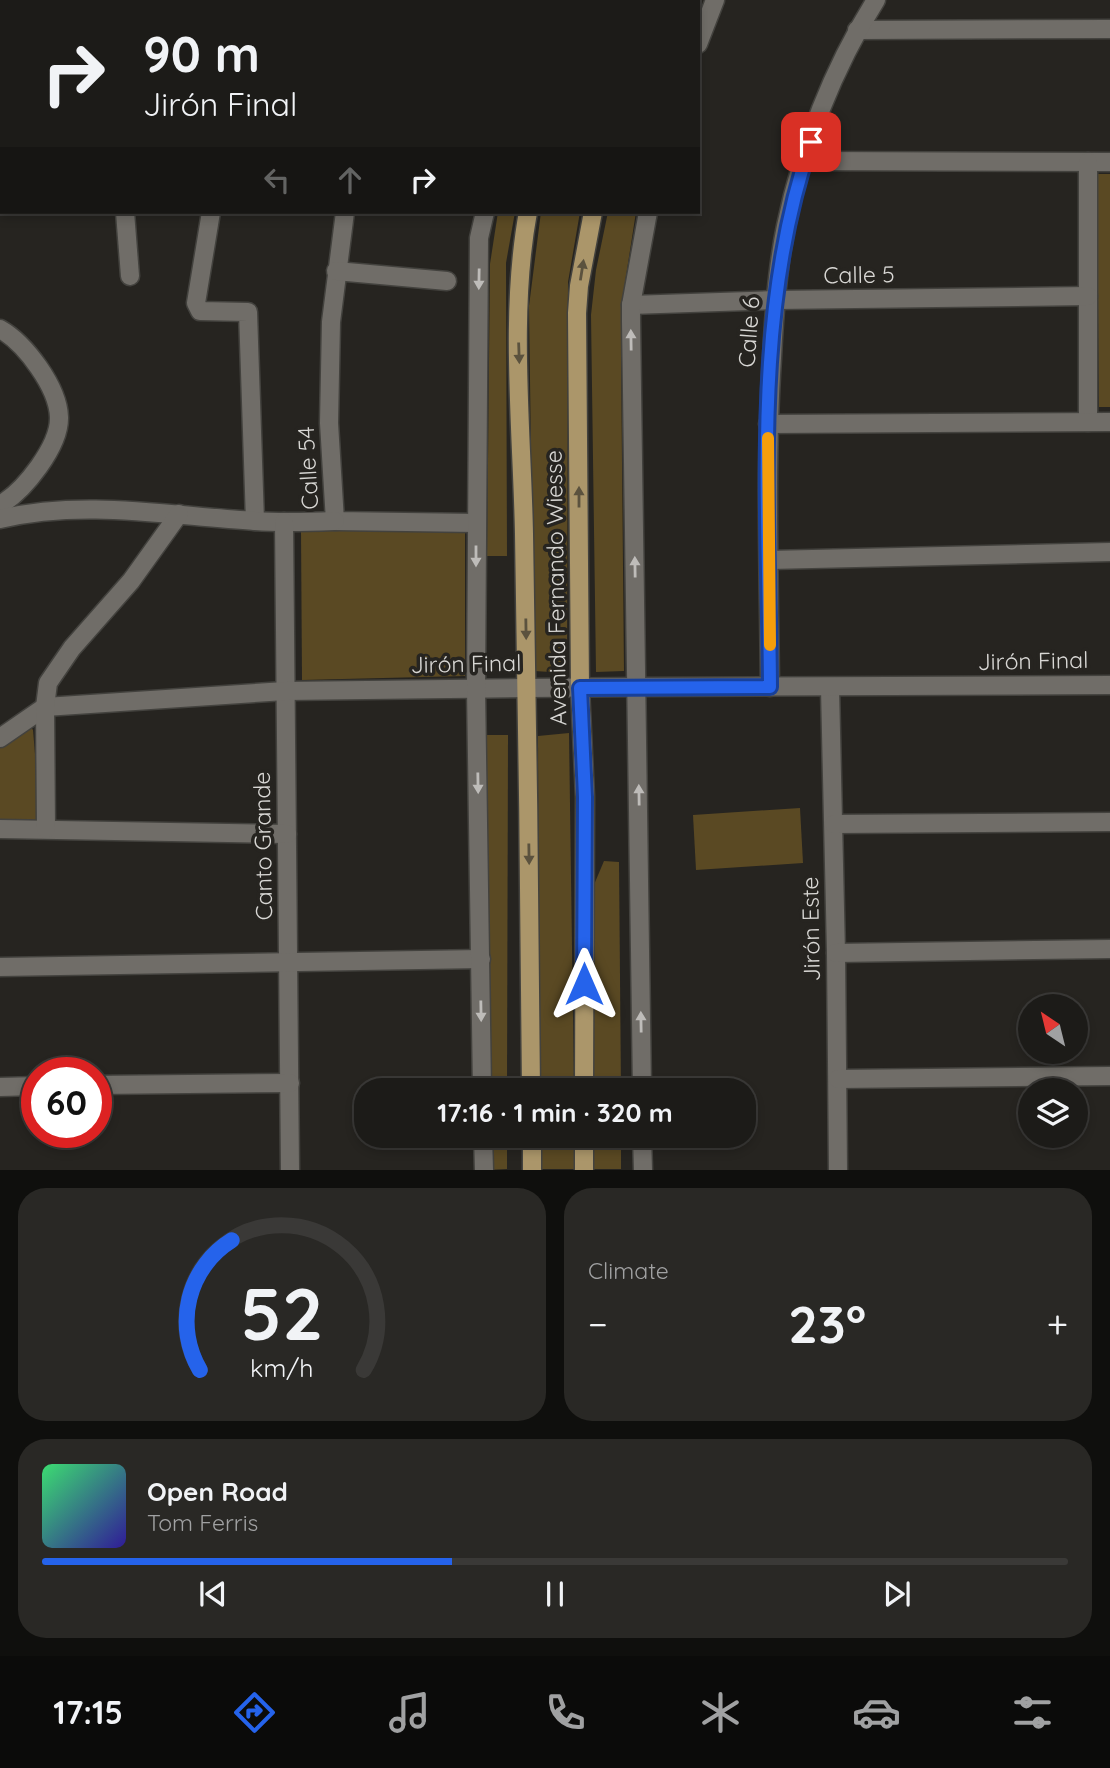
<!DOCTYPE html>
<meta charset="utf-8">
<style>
:root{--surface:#1c1b18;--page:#292825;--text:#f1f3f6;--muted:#a0a1a2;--line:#3a3937;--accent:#2563eb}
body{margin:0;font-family:Quicksand,sans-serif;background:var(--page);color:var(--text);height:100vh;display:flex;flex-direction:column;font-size:26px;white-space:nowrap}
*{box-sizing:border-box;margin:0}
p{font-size:23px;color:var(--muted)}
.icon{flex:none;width:38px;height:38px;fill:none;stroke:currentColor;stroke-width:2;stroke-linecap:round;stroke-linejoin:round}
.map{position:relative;height:1170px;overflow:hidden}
.details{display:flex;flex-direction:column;gap:18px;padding:18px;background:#0f0f0d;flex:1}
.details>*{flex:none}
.hud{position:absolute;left:0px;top:0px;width:700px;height:214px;box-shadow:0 4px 10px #0003,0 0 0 2px var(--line);background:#1c1b18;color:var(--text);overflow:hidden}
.needle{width:46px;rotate:325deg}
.buttons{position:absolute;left:1018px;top:994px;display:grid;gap:14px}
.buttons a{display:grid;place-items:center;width:70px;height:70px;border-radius:50%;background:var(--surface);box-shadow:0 4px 10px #0003,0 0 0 2px var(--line);font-size:35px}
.speed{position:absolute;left:21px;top:1057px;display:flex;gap:14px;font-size:35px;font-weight:700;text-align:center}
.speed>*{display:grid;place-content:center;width:91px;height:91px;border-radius:50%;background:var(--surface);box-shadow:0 4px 10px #0003,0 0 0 2px var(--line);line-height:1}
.speed .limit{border:10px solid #d22;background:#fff;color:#111}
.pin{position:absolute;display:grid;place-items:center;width:60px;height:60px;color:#fff;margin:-30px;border-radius:14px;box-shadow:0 4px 10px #0006}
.me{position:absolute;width:77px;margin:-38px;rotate:0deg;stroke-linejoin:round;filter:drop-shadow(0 0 5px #0008)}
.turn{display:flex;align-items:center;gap:24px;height:147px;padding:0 28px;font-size:32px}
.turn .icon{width:91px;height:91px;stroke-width:2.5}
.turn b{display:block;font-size:49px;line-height:60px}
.lanes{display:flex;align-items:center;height:66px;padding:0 28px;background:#0003;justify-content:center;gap:35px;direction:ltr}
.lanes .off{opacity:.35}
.big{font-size:52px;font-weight:700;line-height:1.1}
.details .card{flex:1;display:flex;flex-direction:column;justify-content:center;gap:10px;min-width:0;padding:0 24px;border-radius:28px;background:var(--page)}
.details .dial{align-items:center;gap:0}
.dial svg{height:182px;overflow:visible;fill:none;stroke:var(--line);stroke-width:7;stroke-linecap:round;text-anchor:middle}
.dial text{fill:var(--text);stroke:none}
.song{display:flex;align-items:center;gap:21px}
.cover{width:84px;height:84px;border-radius:10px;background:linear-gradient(135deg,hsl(140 70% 55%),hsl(250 70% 35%))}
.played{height:7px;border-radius:4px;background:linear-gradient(90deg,var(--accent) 40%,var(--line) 40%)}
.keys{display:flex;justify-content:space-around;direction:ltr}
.heat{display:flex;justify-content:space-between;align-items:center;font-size:38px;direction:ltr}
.details .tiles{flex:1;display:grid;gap:18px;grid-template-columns:1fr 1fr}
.card:last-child{grid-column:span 2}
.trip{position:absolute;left:354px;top:1078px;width:402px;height:70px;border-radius:28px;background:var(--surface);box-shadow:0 4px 10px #0003,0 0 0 2px var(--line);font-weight:700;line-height:70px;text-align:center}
.tabs{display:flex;height:112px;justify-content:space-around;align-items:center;background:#0b0b0a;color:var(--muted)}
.tabs .icon{width:49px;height:49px}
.tabs .on{color:var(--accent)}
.tabs b{font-size:32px;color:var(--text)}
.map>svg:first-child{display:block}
</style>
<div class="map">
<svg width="1110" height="1170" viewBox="0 0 1110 1170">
<rect width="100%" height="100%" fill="#262420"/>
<g fill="#5a4923">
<polygon points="1097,174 1110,174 1110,407 1099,407"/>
<polygon points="498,212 515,212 506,263 507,556 487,556 490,264"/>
<polygon points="541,212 580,212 568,282 567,673 534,671 529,306"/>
<polygon points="608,212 636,212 624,289 621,357 624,671 596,672 591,315 596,270"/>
<polygon points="465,529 465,676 302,680 301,530"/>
<polygon points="30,726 33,730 41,826 0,826 0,745"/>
<polygon points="569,733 574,1090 539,1090 538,736"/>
<polygon points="487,735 508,735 507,1090 486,1090"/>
<polygon points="800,808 803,863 696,870 693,815"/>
<polygon points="604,861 619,862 621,1090 594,1090 593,887"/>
<polygon points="486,1136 507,1136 507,1169 486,1170"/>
<polygon points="540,1136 574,1136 575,1169 540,1169"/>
<rect x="594" y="1136" width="27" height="33"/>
</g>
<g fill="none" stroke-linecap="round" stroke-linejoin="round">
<g stroke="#43423e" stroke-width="21">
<g id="minor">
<polyline points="11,2 11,0"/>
<polyline points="91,2 91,0"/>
<polyline points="258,2 259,0"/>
<polyline points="394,2 395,0"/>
<polyline points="0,18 2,17"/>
<polyline points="857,30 1110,29"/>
<polyline points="0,97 2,94"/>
<polyline points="805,161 1110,162"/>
<polyline points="1088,162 1088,422"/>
<polyline points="125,212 130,276"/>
<polyline points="211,212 196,303 200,311 248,312 255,521"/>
<polyline points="345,212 331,322 329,423 335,521 476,523"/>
<polyline points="336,271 447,281"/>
<polyline points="631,305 775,300 1088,296"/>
<path d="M0 329C25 343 58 387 59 417 60 446 24 491 0 505"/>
<polyline points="768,424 1110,422"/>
<path d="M0 519C84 499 170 516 255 521 282 523 308 522 335 521"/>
<polyline points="284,522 290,1170"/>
<polyline points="769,560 1110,552"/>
<path d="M770 687C769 577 765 467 772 358 774 314 777 269 786 226 802 148 833 68 876 0"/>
<polyline points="830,688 836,953 838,1170"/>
<polyline points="0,738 45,707 285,691 527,688"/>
<polyline points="834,824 1110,822"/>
<polyline points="0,829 287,834"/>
<polyline points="46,829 45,707 48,683 72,648 131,581 179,514"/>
<polyline points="836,953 1110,949"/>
<polyline points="0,967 481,959"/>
<polyline points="838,1079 1110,1076"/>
<polyline points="96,1085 290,1083"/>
<polyline points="0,1087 37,1086"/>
</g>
</g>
<g stroke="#43423e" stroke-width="21">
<polyline id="tertiary" points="638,687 1110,685"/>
</g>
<g stroke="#43423e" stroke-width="21">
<g id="secondary">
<polyline points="542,2 543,0"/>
<polyline points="698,44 715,0"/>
<polyline points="527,688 638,687"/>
<polyline points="482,1090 476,689 479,238 485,212"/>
<polyline points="642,1090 631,321 631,305 648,212"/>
<polyline points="483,1136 484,1170"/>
<polyline points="642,1136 643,1170"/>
</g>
</g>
<g stroke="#43423e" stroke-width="21">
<g id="primary">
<polyline points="594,2 594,0"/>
<polyline points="661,2 662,0"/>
<path d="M528 212C509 314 522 430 524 534 528 719 529 905 531 1090"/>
<polyline points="584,1090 585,797 580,688 577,313 579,286 593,212"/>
<polyline points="532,1136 532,1170"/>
<polyline points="584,1170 584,1136"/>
</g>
</g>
<use href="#minor" stroke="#706d68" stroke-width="18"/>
<use href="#tertiary" stroke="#706d68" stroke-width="18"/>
<use href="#secondary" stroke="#706d68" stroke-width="18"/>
<use href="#primary" stroke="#ab966a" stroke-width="18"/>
</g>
<defs><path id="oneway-solid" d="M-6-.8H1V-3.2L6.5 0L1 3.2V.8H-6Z" transform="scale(1.75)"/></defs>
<g fill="#5b523e">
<use href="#oneway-solid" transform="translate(582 270) rotate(-81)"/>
<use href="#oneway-solid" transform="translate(519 353) rotate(88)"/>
<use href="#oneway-solid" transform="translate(579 497) rotate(-90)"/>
<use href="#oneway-solid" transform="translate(526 629) rotate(89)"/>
<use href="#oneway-solid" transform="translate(529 854) rotate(89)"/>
</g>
<g fill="#bebcb9">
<use href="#oneway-solid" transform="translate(479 279) rotate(91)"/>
<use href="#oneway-solid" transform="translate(631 340) rotate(-91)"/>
<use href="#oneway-solid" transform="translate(476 556) rotate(90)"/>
<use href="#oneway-solid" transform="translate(635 567) rotate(-91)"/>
<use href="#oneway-solid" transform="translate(478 783) rotate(89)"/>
<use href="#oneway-solid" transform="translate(639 795) rotate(-91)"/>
<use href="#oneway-solid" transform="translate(481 1011) rotate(89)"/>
<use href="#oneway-solid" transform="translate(641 1022) rotate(-91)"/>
</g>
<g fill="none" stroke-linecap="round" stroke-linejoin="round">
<g stroke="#184099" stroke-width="18">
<path id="route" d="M584 984 585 797 580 688 770 687C769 506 751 316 811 142"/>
</g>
<use href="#route" stroke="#2563eb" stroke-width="12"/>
<polyline stroke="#f59e0b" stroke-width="12" points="768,438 770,645"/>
</g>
<g text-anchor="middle" stroke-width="7" stroke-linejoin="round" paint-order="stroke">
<g font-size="23" fill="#d8d7d4" stroke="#262420">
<text transform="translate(859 275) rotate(-1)" y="8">Calle 5</text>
<text transform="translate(749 332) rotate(-86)" y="8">Calle 6</text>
<text transform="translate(308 468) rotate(-93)" y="8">Calle 54</text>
<text transform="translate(556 588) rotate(-91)" y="8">Avenida Fernando Wiesse</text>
<text transform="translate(1033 661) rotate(-1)" y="8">Jirón Final</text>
<text transform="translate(466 664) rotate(-1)" y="8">Jirón Final</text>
<text transform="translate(263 846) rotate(-91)" y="8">Canto Grande</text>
<text transform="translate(811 929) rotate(-91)" y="8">Jirón Este</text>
</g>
</g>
</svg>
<div class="buttons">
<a><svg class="needle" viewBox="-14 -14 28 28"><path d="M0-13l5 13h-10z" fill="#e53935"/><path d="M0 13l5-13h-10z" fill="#a0a1a2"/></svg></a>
<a><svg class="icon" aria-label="layers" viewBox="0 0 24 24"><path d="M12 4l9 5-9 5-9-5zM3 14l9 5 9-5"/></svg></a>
</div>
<div class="speed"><div class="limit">60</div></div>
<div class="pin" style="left:811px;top:142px;background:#d93025"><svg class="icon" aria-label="arrive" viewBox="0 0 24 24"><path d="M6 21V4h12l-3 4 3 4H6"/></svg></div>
<svg class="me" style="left:584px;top:984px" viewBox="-20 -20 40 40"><path d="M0-17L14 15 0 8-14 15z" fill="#2563eb" stroke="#fff" stroke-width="4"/></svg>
<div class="trip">17:16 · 1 min · 320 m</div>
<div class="hud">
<div class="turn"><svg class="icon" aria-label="right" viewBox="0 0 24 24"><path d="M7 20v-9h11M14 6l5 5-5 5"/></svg><div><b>90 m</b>Jirón Final</div></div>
<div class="lanes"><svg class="icon off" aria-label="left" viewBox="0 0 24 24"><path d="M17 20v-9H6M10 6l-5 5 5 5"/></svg><svg class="icon off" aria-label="ahead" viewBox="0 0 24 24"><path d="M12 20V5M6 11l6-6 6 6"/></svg><svg class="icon" aria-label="right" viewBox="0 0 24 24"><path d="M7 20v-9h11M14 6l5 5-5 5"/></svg></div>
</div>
</div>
<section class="details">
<div class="tiles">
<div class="card dial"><svg viewBox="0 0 100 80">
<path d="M14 69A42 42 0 1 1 86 69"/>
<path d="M14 69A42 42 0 0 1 28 12" stroke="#2563eb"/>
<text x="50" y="56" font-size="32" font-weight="700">52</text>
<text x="50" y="72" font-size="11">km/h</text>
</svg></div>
<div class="card"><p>Climate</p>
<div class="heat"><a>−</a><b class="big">23°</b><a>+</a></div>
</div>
<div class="card">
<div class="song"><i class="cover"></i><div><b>Open Road</b><p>Tom Ferris</p></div></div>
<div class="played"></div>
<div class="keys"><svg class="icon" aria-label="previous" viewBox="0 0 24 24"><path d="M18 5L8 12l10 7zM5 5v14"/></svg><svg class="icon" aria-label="pause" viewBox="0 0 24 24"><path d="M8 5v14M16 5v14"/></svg><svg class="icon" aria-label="next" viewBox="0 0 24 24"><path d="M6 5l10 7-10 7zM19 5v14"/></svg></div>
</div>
</div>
</section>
<nav class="tabs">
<b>17:15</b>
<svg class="icon on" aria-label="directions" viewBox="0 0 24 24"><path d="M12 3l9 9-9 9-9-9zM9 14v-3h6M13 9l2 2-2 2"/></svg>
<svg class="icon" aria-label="music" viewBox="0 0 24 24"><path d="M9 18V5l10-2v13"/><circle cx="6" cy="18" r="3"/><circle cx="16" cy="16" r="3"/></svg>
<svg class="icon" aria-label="phone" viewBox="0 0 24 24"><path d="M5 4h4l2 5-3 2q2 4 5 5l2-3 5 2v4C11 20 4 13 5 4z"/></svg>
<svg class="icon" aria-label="climate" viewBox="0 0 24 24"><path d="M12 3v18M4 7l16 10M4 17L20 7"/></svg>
<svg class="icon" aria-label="car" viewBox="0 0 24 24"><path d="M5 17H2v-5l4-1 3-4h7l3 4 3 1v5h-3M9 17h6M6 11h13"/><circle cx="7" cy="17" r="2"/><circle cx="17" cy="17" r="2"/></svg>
<svg class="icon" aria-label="filters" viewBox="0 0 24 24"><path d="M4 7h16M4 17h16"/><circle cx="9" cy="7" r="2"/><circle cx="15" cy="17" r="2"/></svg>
</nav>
